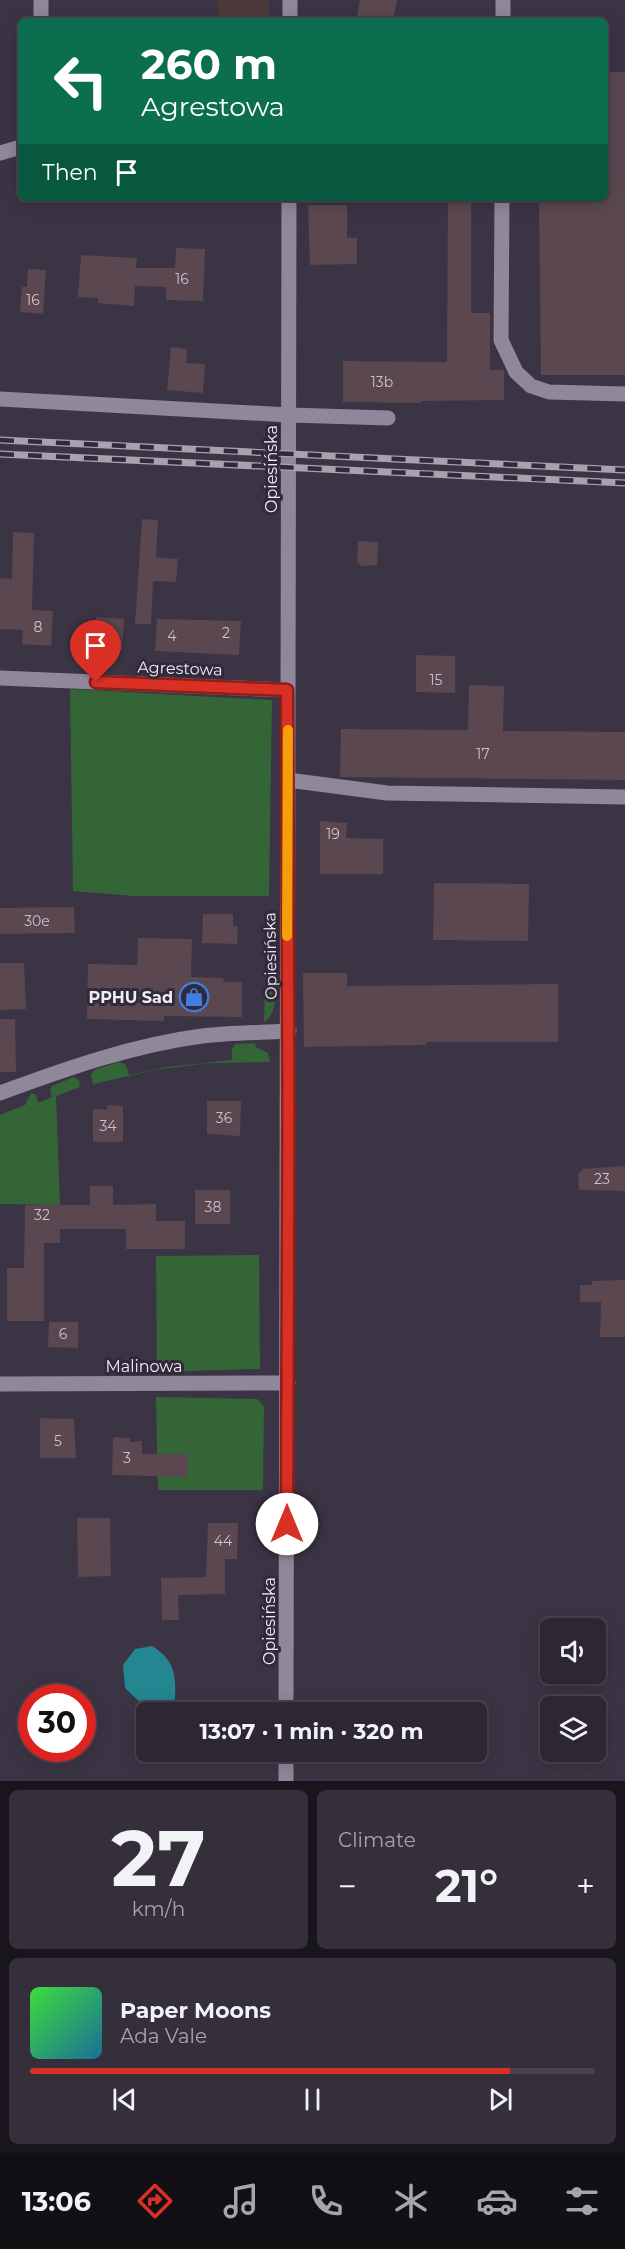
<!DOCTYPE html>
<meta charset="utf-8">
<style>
:root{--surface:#2c2733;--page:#342f3b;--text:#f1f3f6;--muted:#a6a5ac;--line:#48444e;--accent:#d93025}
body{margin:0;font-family:Montserrat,sans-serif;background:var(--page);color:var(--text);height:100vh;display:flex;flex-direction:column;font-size:22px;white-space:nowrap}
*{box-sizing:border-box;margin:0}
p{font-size:20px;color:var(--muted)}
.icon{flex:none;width:33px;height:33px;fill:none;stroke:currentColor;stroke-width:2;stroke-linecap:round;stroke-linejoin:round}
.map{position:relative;height:1781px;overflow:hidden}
.panel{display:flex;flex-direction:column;gap:9px;padding:9px;background:#18151c;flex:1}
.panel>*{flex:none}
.banner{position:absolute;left:18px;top:18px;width:590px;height:183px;border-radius:9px;box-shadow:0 3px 15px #0003,0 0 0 2px var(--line);background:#0b6e4f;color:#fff;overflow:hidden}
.buttons{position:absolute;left:540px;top:1618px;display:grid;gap:12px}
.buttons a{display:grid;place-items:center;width:66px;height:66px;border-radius:9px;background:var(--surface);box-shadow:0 3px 15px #0003,0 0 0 2px var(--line);font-size:30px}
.speed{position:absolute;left:18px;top:1684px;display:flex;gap:12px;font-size:30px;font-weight:700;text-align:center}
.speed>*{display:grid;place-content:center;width:78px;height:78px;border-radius:50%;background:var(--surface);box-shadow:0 3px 15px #0003,0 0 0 2px var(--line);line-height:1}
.speed .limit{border:9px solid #d22;background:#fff;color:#111}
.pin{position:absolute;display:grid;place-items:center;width:51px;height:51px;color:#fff;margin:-62px -26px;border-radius:50% 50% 50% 0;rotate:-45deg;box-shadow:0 0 6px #0007}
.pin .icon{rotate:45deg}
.me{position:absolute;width:66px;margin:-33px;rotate:0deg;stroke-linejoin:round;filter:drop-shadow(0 0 4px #0008)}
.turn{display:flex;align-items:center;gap:21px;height:126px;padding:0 24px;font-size:27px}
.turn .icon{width:78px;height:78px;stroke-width:2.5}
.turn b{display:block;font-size:42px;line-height:51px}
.then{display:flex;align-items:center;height:57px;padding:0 24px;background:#0003;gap:12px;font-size:22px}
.big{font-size:45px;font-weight:700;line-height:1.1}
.panel .tile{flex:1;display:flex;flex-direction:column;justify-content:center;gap:9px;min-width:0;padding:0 21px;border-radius:9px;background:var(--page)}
.panel .dial{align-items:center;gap:0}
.dial b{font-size:78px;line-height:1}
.song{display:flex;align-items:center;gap:18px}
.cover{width:72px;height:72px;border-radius:9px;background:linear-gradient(135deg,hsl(120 70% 55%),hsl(200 70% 35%))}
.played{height:6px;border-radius:3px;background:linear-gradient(90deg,var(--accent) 85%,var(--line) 85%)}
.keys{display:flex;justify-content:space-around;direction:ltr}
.heat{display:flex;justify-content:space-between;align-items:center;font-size:33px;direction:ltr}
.panel .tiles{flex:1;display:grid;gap:9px;grid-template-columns:1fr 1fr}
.tile:last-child{grid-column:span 2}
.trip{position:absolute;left:136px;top:1702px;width:351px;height:60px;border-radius:9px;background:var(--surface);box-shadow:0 3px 15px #0003,0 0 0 2px var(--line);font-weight:700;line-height:60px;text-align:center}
.tabs{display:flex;height:96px;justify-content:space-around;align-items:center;background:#121014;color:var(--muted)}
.tabs .icon{width:42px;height:42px}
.tabs .selected{color:var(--accent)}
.tabs b{font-size:27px;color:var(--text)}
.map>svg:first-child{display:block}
</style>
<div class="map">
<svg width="625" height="1781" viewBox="0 0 625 1781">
<rect width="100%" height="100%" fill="#3b3444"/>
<polygon fill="#4e393a" points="218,0 269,0 269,20 219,21"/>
<g fill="#336537">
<polygon points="70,689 272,700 269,896 134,896 73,891"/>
<path d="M268 977 275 981C275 996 278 1012 264 1022L265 979Z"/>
<polygon points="255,1043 256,1047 268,1053 270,1062 209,1063 155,1070 93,1084 91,1075 94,1070 119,1062 126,1065 129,1075 167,1067 232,1060 232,1050 235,1044"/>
<polygon points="74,1077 79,1080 80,1087 56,1096 60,1205 0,1204 0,1115 25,1105 31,1093 36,1095 38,1103 52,1097 50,1090 52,1086"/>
<polygon points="259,1255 260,1369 157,1372 156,1256"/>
<polygon points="156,1397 257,1399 264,1406 263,1490 158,1490"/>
</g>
<path fill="#248691" d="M152 1646C174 1660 176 1673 175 1699L164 1711 144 1706 125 1688 123 1665 135 1649Z"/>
<g fill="#5b474f">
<polygon points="360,0 397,0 393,21 356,21"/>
<polygon points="604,72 625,72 625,375 541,375 539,198 604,198"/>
<polygon points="448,198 471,198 471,313 490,313 490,370 504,370 504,400 421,401 421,403 343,402 343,361 447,362"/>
<polygon points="308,205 347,205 347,238 357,238 357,264 310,265"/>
<polygon points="176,248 205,249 203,301 166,300 166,287 135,286 134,306 98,303 98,298 78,297 81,255 137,258 136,268 175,268"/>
<polygon points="28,269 46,270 43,314 20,312 22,287 27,287"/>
<polygon points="171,347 187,349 186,363 205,364 203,393 167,390"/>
<polygon points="142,519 158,520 156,557 178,559 176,582 153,581 151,624 135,624"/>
<polygon points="13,532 34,533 32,610 53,611 51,646 22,644 23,630 0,629 0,578 12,579"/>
<polygon points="358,541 378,542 377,565 360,566 360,564 357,563"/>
<polygon points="96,617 124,619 122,650 94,648"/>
<polygon points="157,619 241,621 239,655 155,651"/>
<polygon points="416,655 455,656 455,693 416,692"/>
<polygon points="469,685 504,686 503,731 625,732 625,780 340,777 341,729 468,730"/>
<polygon points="320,821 347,823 346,838 383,839 383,874 320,874"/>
<polygon points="434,883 529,884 528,941 433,940"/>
<polygon points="74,907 75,933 0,934 0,908"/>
<polygon points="203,914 233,914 233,926 238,926 237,944 202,943"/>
<polygon points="138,938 192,939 191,977 224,978 223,982 242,982 242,1017 164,1016 164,1021 87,1019 88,964 137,965"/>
<polygon points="0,963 24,963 26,1009 0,1010"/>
<polygon points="303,973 347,973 347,986 558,984 558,1042 426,1042 426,1045 304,1047"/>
<polygon points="0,1019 15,1019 16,1072 0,1072"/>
<polygon points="207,1101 241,1101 240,1136 207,1134"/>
<polygon points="107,1105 123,1106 123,1142 93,1142 93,1109 107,1110"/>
<polygon points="625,1166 625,1191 579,1190 578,1174 583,1169"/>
<polygon points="90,1186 113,1186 113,1205 156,1204 156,1221 185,1221 185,1249 126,1249 126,1229 60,1229 60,1243 44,1243 44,1321 7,1321 7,1268 24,1268 25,1205 90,1205"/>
<rect x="195" y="1190" width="35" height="34"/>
<polygon points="625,1280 625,1337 600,1337 601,1302 580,1302 580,1285 592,1285 592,1281"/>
<polygon points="49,1322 78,1322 78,1348 48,1347"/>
<polygon points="40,1418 74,1419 76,1458 40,1458"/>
<polygon points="113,1437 130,1438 130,1442 142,1441 142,1454 188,1454 188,1477 112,1475"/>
<polygon points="77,1518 110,1518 111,1576 78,1577"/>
<polygon points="208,1523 238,1523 237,1559 225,1559 225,1594 178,1595 179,1620 162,1620 161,1578 206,1577"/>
</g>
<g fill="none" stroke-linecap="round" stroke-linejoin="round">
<g stroke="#90879a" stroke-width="15">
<polyline points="41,0 41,21"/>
<polyline points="290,21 290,0"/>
<polyline points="503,21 503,0"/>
<polyline points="0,153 21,147"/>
<polyline points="502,198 501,340 516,372 531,386 549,392 625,394"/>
<polyline points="0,399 289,415 388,418"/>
<polyline points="0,678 287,690"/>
<polyline points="288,780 387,793 625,797"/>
<path d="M0 1093C65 1069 133 1045 202 1036 231 1032 260 1033 289 1031"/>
<polyline points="0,1384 288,1383"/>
<polyline points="286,1713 289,198"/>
<polyline points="286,1781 286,1752"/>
</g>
<g stroke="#a8a2af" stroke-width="7">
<g id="rail">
<polyline points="0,440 625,470"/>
<polyline points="0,454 625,483"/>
</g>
</g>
<use href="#rail" stroke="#312a3a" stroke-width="4.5" stroke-dasharray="14" stroke-linecap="butt"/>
</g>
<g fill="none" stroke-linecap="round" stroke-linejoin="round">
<g stroke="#8d1f18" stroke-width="15">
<path id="route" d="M96 682 287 690C289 968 289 1246 287 1524"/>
</g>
<use href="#route" stroke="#d93025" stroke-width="10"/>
<polyline stroke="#f59e0b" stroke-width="10" points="287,936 288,730"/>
</g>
<defs>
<g id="shop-ring" transform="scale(1.5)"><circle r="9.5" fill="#312a3a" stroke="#3f7fe0" stroke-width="1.5"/><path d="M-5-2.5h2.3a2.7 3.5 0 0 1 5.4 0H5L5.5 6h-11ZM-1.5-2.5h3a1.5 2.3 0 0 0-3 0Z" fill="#3f7fe0"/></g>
</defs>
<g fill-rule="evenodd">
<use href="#shop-ring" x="194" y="997"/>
</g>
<g text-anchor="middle" stroke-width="6" stroke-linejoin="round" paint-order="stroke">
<g font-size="14" fill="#ccc3cd">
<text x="182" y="284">16</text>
<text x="33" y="305">16</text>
<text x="382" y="387">13b</text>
<text x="38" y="632">8</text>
<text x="226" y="638">2</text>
<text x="172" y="641">4</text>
<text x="436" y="685">15</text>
<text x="483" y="759">17</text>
<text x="333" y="839">19</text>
<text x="37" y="926">30e</text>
<text x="224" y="1123">36</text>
<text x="108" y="1131">34</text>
<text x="602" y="1184">23</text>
<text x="213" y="1212">38</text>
<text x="42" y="1220">32</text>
<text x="63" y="1339">6</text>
<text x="58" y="1446">5</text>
<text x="127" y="1463">3</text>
<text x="223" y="1546">44</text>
</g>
<g font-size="16" fill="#f1ecf7" stroke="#312a3a">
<text transform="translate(271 469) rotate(-90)" y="6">Opiesińska</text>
<text transform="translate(180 668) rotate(2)" y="6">Agrestowa</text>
<text transform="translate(270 956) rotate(-91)" y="6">Opiesińska</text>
<text x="144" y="1372">Malinowa</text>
<text transform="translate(269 1621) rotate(-90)" y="6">Opiesińska</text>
</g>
<g font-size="16" font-weight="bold" fill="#f1ecf7" stroke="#312a3a" text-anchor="end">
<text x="173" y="1003">PPHU Sad</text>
</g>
</g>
</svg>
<div class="buttons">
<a><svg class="icon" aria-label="sound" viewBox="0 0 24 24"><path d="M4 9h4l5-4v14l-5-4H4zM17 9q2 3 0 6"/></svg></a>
<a><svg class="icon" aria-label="layers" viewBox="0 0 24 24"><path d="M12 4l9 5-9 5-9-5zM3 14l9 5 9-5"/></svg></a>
</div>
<div class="speed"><div class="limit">30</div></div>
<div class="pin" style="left:96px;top:682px;background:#d93025"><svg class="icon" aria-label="arrive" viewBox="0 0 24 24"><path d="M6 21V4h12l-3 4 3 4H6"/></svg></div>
<svg class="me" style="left:287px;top:1524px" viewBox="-20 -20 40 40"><circle r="19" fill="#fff"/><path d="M0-13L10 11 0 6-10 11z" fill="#d93025"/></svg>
<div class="trip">13:07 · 1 min · 320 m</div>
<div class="banner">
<div class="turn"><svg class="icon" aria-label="left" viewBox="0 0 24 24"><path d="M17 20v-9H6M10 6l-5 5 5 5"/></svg><div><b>260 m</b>Agrestowa</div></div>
<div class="then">Then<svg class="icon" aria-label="arrive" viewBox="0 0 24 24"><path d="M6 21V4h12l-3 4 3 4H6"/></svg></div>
</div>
</div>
<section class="panel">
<div class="tiles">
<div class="tile dial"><b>27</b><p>km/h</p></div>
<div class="tile"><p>Climate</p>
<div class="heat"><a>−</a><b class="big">21°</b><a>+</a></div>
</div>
<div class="tile">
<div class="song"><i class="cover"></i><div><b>Paper Moons</b><p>Ada Vale</p></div></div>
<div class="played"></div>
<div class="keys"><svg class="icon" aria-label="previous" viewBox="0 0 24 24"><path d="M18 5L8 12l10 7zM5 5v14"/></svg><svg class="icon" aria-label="pause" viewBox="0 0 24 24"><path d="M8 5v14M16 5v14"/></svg><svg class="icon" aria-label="next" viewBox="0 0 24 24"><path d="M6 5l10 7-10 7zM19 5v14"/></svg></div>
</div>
</div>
</section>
<nav class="tabs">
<b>13:06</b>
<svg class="icon selected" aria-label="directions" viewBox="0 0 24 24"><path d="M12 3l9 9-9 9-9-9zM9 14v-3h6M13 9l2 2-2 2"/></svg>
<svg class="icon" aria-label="music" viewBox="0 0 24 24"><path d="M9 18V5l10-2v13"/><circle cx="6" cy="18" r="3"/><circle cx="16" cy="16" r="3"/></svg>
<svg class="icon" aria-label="phone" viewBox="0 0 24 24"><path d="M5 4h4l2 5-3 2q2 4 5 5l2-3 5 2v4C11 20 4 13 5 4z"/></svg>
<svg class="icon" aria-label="climate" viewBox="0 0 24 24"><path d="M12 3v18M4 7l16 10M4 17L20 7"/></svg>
<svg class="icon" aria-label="car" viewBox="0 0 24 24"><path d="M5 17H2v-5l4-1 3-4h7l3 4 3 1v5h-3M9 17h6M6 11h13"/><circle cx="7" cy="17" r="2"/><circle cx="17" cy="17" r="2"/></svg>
<svg class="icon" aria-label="filters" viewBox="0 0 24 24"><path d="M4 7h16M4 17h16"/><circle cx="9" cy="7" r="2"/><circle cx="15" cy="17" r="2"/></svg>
</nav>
